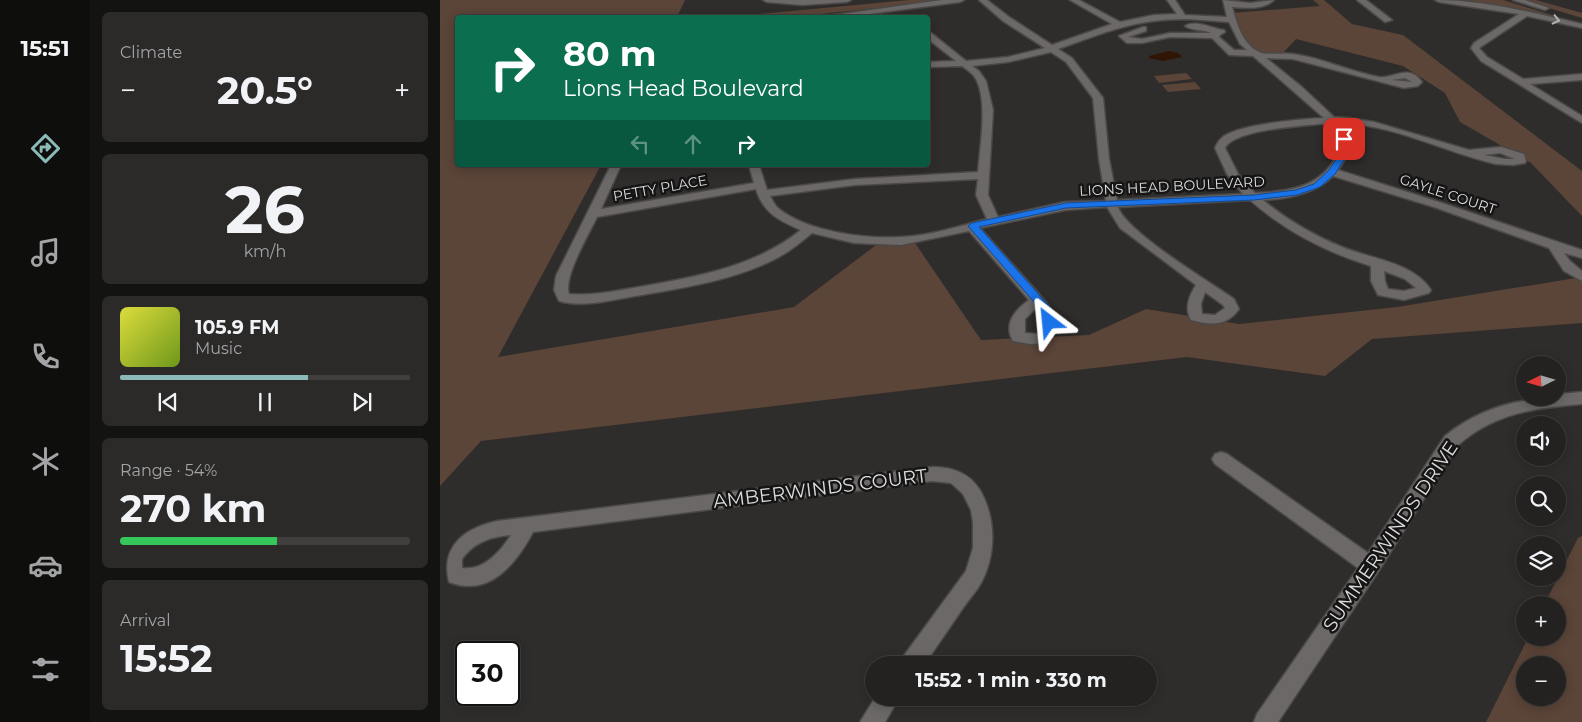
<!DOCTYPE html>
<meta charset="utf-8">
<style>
:root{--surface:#232220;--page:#2b2a29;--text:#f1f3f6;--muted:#a3a4a5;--line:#403f3e;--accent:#8bbbb9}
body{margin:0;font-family:Montserrat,sans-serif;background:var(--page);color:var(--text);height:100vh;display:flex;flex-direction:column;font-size:19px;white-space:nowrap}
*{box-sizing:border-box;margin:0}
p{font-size:16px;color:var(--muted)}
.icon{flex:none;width:28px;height:28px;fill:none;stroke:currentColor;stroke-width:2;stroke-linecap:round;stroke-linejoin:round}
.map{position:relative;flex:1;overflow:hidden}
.sheet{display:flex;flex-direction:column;gap:12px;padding:12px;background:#131312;width:350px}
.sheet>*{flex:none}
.hud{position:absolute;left:15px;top:15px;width:475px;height:152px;border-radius:5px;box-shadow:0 2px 12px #0003,0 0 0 1px var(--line);background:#0b6e4f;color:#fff;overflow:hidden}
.needle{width:32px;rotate:265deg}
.fabs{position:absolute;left:1076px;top:356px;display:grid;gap:10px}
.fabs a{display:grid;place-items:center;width:50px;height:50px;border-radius:50%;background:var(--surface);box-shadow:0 2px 12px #0003,0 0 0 1px var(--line);font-size:25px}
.speed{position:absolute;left:15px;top:641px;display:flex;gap:10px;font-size:25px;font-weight:700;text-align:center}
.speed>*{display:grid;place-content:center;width:65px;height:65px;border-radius:50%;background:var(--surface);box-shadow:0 2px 12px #0003,0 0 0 1px var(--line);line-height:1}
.speed .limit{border:2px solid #111;border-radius:8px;background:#fff;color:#111}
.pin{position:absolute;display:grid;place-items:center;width:42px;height:42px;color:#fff;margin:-21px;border-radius:10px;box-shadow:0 2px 8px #0006}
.me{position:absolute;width:55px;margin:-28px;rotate:331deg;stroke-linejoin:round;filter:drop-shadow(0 0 4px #0008)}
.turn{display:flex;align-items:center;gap:18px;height:105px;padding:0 25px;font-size:22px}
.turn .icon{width:65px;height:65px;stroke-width:2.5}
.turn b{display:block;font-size:35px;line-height:42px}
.lanes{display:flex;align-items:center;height:48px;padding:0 25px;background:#0003;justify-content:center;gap:25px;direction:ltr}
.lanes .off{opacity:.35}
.big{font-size:38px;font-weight:700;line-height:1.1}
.sheet .widget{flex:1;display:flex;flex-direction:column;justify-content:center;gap:8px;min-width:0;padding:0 18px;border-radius:8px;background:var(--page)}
.sheet .dial{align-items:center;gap:0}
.dial b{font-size:65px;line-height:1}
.song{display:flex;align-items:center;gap:15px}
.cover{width:60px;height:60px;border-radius:8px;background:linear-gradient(135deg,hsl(60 70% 55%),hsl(80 70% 35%))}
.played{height:5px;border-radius:2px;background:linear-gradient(90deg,var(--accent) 65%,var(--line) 65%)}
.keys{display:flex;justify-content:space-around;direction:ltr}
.heat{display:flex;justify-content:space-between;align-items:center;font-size:28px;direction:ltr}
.charge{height:8px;border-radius:4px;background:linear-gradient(90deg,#34c759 54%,var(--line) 0)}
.trip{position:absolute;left:425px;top:656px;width:292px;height:50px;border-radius:25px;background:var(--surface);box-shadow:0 2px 12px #0003,0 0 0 1px var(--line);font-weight:700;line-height:50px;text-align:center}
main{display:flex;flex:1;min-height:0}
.dock{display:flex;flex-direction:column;width:90px;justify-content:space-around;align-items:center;background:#0e0e0d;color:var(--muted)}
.dock .icon{width:35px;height:35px}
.dock .active{color:var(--accent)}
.dock b{font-size:22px;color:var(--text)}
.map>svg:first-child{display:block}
</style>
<main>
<nav class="dock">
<b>15:51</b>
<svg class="icon active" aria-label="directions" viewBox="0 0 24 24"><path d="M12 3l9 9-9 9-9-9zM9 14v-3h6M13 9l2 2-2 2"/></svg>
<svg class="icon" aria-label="music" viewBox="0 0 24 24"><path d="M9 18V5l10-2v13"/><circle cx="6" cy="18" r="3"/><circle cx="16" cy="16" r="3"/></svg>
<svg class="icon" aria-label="phone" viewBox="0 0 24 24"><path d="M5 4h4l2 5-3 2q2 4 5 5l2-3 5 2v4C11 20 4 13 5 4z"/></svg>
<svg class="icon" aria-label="climate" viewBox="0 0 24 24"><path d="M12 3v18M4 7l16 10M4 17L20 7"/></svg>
<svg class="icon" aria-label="car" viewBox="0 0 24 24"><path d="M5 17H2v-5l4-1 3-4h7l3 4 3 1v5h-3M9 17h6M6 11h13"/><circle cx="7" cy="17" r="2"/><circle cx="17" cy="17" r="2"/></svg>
<svg class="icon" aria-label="filters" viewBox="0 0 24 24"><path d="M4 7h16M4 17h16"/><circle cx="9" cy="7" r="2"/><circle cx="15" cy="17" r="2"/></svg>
</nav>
<section class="sheet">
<div class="widget"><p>Climate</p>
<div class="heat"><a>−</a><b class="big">20.5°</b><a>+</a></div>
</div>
<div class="widget dial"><b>26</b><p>km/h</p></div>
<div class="widget">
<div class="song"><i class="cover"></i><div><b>105.9 FM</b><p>Music</p></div></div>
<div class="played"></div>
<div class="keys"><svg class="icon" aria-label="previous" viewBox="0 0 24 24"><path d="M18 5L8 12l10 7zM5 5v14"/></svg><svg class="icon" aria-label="pause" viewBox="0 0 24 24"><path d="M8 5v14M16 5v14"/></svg><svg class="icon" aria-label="next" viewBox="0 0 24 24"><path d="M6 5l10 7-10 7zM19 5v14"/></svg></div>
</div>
<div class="widget"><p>Range · 54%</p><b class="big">270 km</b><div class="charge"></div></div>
<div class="widget"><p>Arrival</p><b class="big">15:52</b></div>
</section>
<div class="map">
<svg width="1142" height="722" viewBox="0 0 1142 722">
<rect width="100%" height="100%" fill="#2f2d2b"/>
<g fill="#5b4438" fill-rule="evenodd">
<polygon points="0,0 245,0 237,17 18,18 18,165 161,165 58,357 354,307 440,242 473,240 541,340 649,335 706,309 799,324 957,307 1142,277 1142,323 932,339 885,376 747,357 41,441 0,486"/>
<polygon points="469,0 514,0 353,17 310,18 319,14"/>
<polygon points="873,0 884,0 912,24 963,35 1142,171 1142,216 1091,163 1020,122 1005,93 963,66 856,39 842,54 817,54 792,21 791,13 880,6"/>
<polygon points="1016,0 1063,0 1131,21"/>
<polygon points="1082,0 1096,0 1142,13 1142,18"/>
<polygon points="746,73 752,79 719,83 714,76"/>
<polygon points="755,82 761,89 728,92 722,85"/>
<path d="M1142 536V722H1046L1088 638H1118V605H1104L1138 538ZM1085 665H1118V698H1085Z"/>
</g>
<polygon fill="#311504" points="729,51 738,53 742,57 723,61 709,58 709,56"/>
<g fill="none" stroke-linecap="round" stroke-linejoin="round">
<g stroke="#4b4948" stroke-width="3">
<g id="minor">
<polygon points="323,0 411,0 407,2 362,5 327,2"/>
<polygon points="502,0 524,0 520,2 399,18 373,18"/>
<path d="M539 0H547L569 17 612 45 672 24 630 0H639L680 22 714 15 737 14 727 0H735L745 15 787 17 783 0 810 3 834 0C823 10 806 8 792 7 797 23 802 44 819 52 828 56 843 52 853 54 883 58 910 72 939 77 955 79 968 63 982 82L978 86 964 88 853 59 826 58 863 88 894 117 909 118 934 122 1029 150 1061 147 1084 154 1086 161 1085 163 1073 165 1056 164C1004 152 953 124 899 123 914 142 911 152 898 170L1002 203 1142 250V258L1124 253 1130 261 1142 271V281L1124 271 1109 248 994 207 893 176C875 194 848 199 823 200 847 220 873 235 902 247 931 259 973 262 991 290L989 293 964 300 938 295 931 281V266C886 252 846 232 810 200L678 207C686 232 770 282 794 299L799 309C787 327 769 325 751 320 744 308 749 296 756 285L680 228 667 207 625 210 540 228 606 302C617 317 618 328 607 343L590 344 573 341C563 324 575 310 589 300L529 231 461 245 414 243 372 233C360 243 349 252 335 259 292 281 242 288 195 296 171 300 143 308 119 301L114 290 116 276 171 165H181L161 209 314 183 309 165H319L327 190 415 179 538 172C540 147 549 97 534 76 531 72 526 69 522 66L488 67V62L516 61 488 39V33H491L526 61 568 57 605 48 563 21ZM748 19 789 22 800 44 807 50H794L779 37 780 35 785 32 784 30C773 29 756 19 745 26 752 31 763 29 771 33H730L702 39 688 37 706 31V27H703L679 36 687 43H702L730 37 772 38 789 55 813 56 884 118C861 119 802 124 784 136 780 139 777 143 775 148L787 174 803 194 677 200 669 159 663 98 632 58 618 49C667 32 694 19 748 19ZM611 52 626 62 653 98 659 159 666 201 625 202 558 217 548 195 553 110 546 81 539 71 532 66 568 62ZM965 78 972 82 952 80ZM879 124H888C898 135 903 145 895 159 878 188 846 192 815 193L798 174 785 148C794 130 859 126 879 124ZM1060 153 1075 159H1065L1044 155ZM538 179 536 195 547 219C519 226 490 236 461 237 425 239 368 232 339 209 335 206 333 201 330 196L415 185ZM316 189C323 213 340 221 361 230 316 266 261 276 205 286 180 290 155 296 129 294 123 277 149 234 157 217ZM944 271 965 279 976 288 964 291 948 289 945 281ZM765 292 783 305 785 308 775 315 762 314 761 304ZM596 308C602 316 604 325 598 334L585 333V319Z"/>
<polygon points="917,0 926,0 952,20 945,22"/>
<path d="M995 0C1045 0 1094 13 1142 24V28L1087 16 1039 48 1047 57 1083 79 1142 74V80L1090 84 1142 116V123L1041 61 1031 48 1034 43 1079 14 999 2Z"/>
<polygon points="1073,0 1085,0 1109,8 1105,10"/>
<path d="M1142 392V404C1094 408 1054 413 1017 446L938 572 838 722H814L817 714 918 568 775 464 772 459 775 454 781 452 787 454 928 553 1005 436C1037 410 1076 398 1118 398V394Z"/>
<path d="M492 467C516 467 534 475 544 498 556 525 555 557 541 583 536 592 529 599 523 608 510 627 497 646 484 665H460L463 657 526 571 533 548V522L531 510 523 494 511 483 492 481 93 532C76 564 49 598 9 582 0 545 26 528 57 521ZM71 535C60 552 44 571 22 568V559C34 542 51 537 71 535Z"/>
<polygon points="435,698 459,698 445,722 420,722"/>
</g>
</g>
<use href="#minor" fill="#6b6867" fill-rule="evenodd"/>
</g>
<defs><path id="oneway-chevron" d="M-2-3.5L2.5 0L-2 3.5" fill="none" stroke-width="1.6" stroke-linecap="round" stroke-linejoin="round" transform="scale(1.25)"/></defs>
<use stroke="#b6b4b3" href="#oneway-chevron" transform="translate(1116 20) rotate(13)"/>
<polygon fill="#1a73e8" stroke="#114b97" points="901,138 907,138 909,145 907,155 895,174 880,187 857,195 814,200 626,208 539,227 609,306 615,316 613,324 609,326 604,322 604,316 601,310 528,226 532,223 626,203 814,195 856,190 874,184 889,170 899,155"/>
<g text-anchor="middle" stroke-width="5" stroke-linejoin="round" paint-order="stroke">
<g font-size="14" fill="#dedddc" stroke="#161515">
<text transform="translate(732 186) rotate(-3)" y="5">LIONS HEAD BOULEVARD</text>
<text transform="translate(220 188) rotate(-10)" y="5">PETTY PLACE</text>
<text transform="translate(1008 194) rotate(18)" y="5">GAYLE COURT</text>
</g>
<g font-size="19" fill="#dedddc" stroke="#161515">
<text transform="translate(380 488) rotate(-7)" y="7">AMBERWINDS COURT</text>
<text transform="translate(950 536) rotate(-56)" y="7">SUMMERWINDS DRIVE</text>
</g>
</g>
</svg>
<div class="fabs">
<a><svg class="needle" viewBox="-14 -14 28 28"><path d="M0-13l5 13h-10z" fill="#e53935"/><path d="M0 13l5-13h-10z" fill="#a3a4a5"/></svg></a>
<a><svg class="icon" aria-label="sound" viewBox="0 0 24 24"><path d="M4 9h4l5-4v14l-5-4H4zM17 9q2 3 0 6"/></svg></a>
<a><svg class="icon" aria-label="search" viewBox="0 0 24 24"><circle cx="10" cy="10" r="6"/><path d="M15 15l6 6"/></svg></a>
<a><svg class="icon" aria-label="layers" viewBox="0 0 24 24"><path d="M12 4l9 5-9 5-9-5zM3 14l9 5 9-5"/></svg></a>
<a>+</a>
<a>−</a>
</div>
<div class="speed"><div class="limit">30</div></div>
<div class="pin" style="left:904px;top:139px;background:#d93025"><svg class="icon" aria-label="arrive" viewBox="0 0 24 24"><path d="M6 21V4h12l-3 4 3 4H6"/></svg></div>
<svg class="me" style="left:609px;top:322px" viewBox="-20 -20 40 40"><path d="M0-17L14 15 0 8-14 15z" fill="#1a73e8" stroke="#fff" stroke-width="4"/></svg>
<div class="trip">15:52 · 1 min · 330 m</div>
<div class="hud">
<div class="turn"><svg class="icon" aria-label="right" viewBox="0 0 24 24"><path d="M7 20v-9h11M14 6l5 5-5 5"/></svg><div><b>80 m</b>Lions Head Boulevard</div></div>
<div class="lanes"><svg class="icon off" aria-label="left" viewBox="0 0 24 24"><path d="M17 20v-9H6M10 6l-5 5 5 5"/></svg><svg class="icon off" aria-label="ahead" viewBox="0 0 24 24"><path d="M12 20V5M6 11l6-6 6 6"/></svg><svg class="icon" aria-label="right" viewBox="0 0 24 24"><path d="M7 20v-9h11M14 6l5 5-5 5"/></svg></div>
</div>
</div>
</main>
